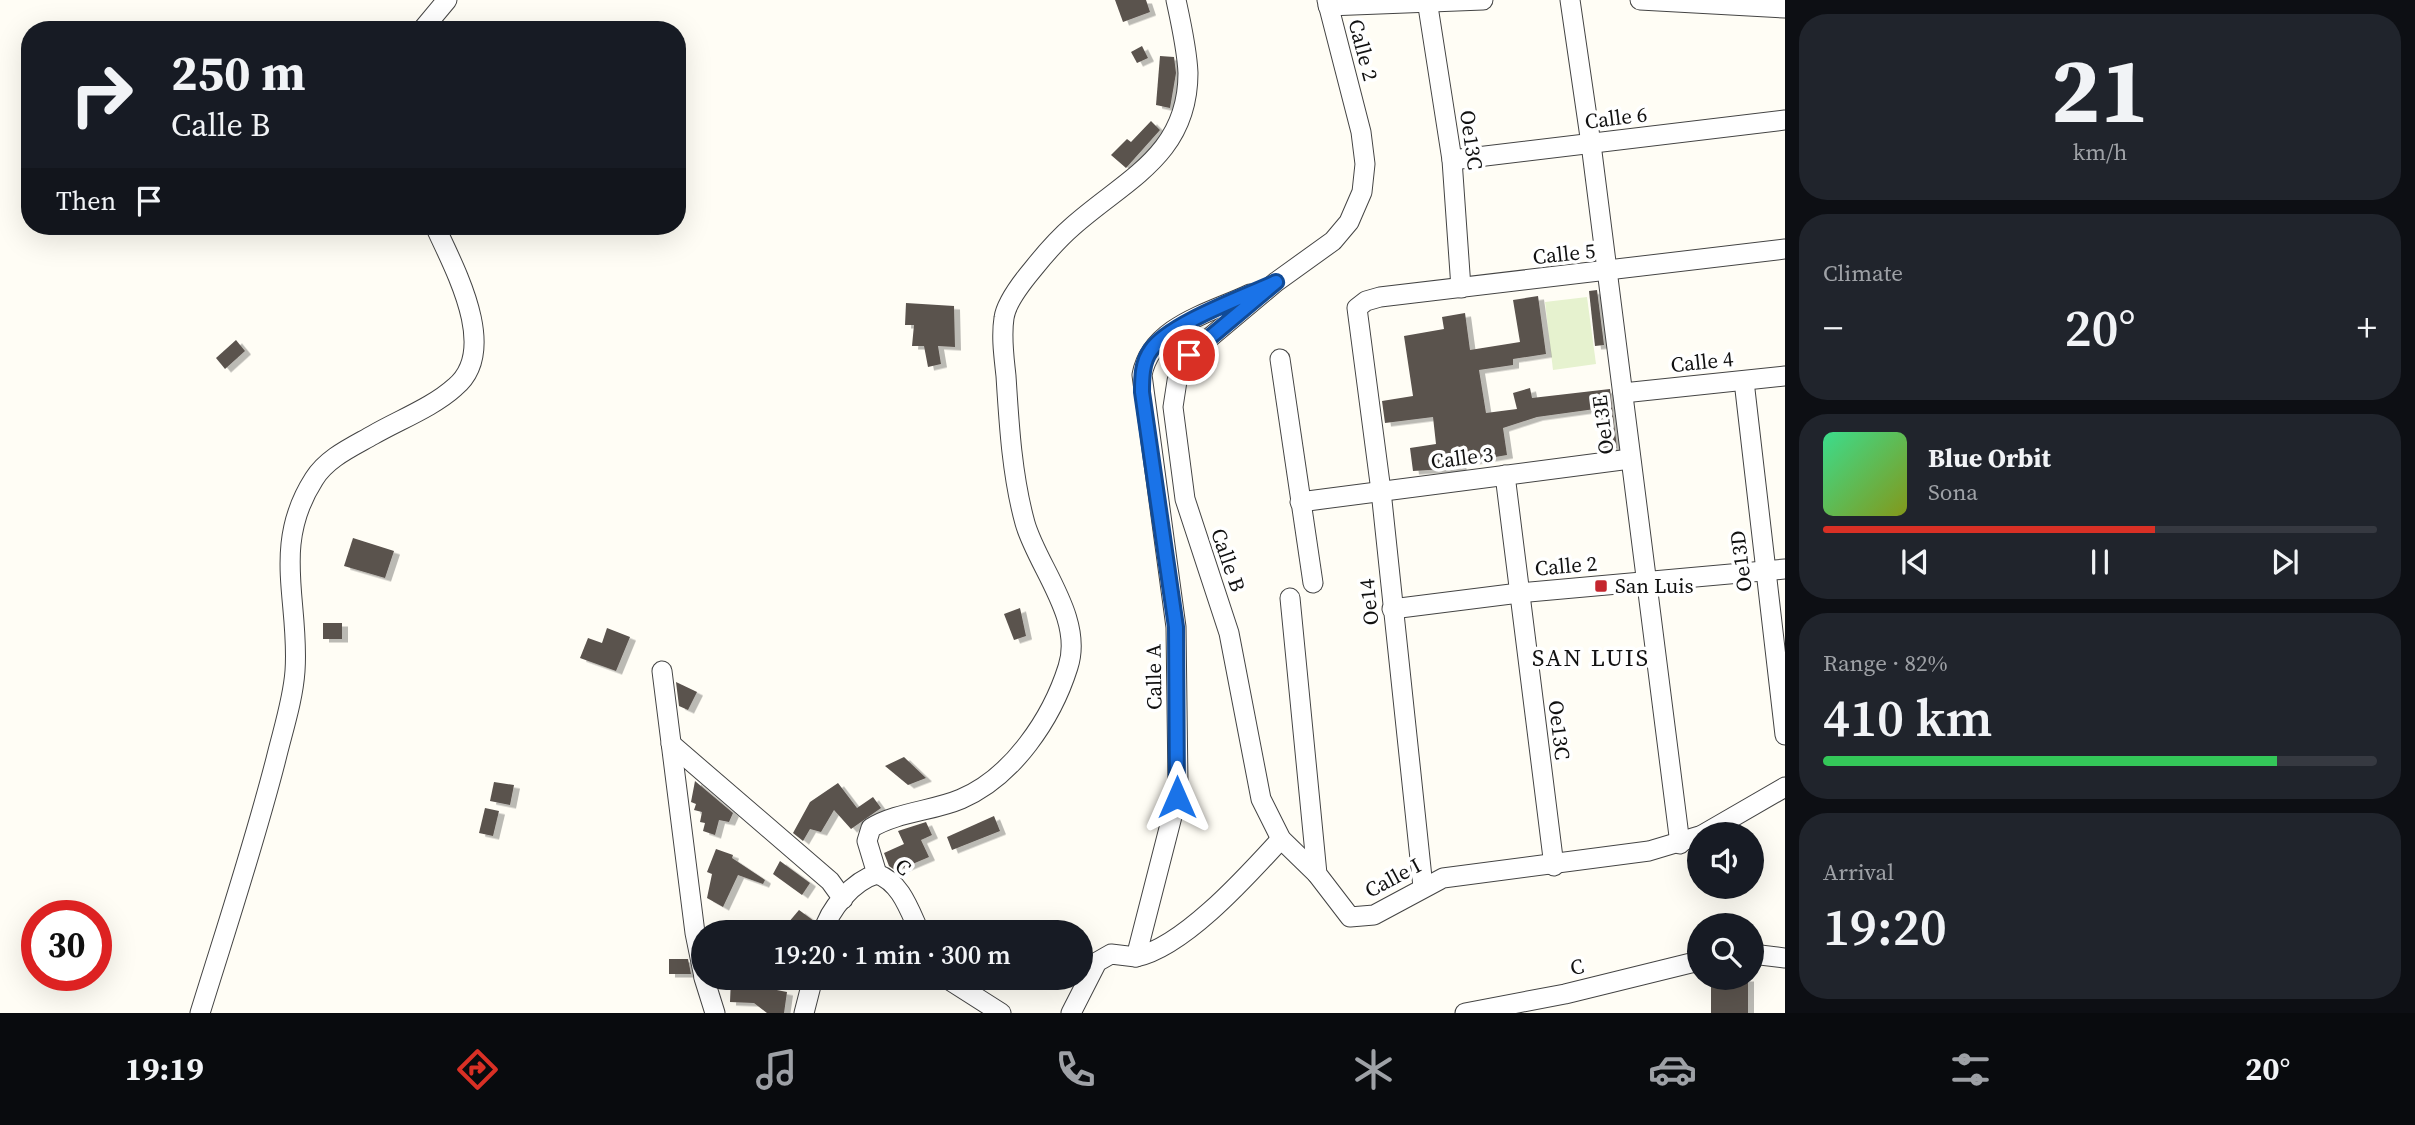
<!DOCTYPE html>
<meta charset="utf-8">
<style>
:root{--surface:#171b24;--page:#20242c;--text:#f1f3f6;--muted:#9ea1a6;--line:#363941;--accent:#d93025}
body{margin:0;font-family:"Source Serif 4",serif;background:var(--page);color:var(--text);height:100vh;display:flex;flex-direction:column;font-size:26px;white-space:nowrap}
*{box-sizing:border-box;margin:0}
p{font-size:23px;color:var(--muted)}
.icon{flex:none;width:38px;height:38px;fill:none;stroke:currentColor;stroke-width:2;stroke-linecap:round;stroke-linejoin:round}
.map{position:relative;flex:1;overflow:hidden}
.side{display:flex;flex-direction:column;gap:14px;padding:14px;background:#0d0f14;width:630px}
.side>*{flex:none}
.banner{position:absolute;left:21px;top:21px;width:665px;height:214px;border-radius:28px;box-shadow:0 7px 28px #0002;background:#171b24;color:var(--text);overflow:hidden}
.fabs{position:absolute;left:1687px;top:822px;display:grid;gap:14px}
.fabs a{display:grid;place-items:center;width:77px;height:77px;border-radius:50%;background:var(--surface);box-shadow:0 7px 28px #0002;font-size:35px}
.speed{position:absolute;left:21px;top:900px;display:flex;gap:14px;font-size:35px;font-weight:700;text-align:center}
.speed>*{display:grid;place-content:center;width:91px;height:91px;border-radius:50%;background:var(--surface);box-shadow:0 7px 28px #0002;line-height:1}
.speed .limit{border:10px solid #d22;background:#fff;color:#111}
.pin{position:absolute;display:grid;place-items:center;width:60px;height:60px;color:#fff;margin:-30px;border:4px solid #fff;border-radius:50%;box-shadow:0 2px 7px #0007}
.me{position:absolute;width:77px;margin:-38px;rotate:0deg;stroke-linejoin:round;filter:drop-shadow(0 0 5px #0008)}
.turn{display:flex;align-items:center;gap:24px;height:147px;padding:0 35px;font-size:32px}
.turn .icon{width:91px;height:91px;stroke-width:2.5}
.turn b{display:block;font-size:49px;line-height:60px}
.then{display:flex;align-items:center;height:66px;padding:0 35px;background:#0003;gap:14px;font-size:26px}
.big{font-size:52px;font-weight:600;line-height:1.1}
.side .tile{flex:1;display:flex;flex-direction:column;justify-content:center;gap:10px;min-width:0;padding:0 24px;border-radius:28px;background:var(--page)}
.side .dial{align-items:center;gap:0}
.dial b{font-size:91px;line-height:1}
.song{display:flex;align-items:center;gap:21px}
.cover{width:84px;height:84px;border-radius:10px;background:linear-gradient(135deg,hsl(150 70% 55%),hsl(70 70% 35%))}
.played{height:7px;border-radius:4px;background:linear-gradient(90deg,var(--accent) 60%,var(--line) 60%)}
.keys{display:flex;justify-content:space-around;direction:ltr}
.heat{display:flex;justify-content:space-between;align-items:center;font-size:38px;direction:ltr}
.charge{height:10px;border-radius:5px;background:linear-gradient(90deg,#34c759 82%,var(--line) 0)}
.trip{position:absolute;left:691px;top:920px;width:402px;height:70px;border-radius:35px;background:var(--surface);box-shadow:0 7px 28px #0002;font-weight:600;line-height:70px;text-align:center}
.tabs{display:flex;height:112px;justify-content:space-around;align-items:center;background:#090b0e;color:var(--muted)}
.tabs .icon{width:49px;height:49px}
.tabs .current{color:var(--accent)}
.tabs b{font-size:32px;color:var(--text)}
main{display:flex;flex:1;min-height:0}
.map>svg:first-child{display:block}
</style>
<main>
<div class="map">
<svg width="1785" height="1013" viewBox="0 0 1785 1013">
<defs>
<filter id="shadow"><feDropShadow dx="6" dy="3.5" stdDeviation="0" flood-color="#0004"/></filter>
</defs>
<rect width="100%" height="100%" fill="#fffdf5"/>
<polygon fill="#e6f2cf" points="1587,297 1596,364 1553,370 1545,302"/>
<g fill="#5a524d" filter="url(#shadow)">
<polygon points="1115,0 1146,0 1150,12 1123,22"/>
<polygon points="1142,46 1148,58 1137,63 1131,52"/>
<polygon points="1160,56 1174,57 1176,73 1170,108 1156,105"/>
<polygon points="1151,121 1160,130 1126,168 1111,155 1127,139 1131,142"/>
<polygon points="1597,290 1604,345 1595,346 1589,291"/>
<polygon points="1538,296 1546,354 1513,359 1513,365 1479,370 1486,413 1517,409 1513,393 1530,388 1532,398 1610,389 1617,448 1601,450 1595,409 1537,417 1503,428 1507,455 1460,463 1461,468 1413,471 1410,448 1436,444 1433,417 1385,423 1382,401 1413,396 1404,336 1444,329 1442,317 1465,313 1470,350 1520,342 1513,300"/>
<polygon points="906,303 954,306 955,347 938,346 941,364 928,367 924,346 912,346 914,325 905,325"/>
<polygon points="236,340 245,351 225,369 216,358"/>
<polygon points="353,538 394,551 385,578 344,566"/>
<polygon points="1020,608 1026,636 1014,640 1004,614"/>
<rect x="323" y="623" width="19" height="16"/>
<polygon points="607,628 630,637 616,671 580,658 588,638 602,643"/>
<polygon points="676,682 697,692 688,710 679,706"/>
<polygon points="904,757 926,778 908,785 885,766"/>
<polygon points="695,781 733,813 729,822 719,820 715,835 703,831 705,823 700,822 702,812 694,810 696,804 691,802"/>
<polygon points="494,782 514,785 510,805 490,801"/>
<polygon points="838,783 857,808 873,797 881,808 851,829 834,810 821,832 810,829 803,841 793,833 810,802"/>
<polygon points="485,808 499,811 493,836 479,833"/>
<polygon points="994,816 1000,831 952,850 947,837"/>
<polygon points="926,822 932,835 921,840 929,857 896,871 889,866 884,853 904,844 898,831"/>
<polygon points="716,849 733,855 732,858 765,880 763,884 738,875 723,907 707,898 712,874 707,872"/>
<polygon points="780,861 810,883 802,895 773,874"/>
<polygon points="799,910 814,921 811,933 800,933 788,923"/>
<polygon points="669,959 688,959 691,974 669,974"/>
<polygon points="731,978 751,978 751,985 787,992 784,1013 767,1013 754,1003 730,1002"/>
<rect x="1711" y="978" width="37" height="35"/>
</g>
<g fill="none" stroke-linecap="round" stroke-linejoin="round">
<g stroke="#444" stroke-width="21">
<g id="minor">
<polyline points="1427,0 1452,160 1461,288"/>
<polyline points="1570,0 1591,144 1680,844"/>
<polyline points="1640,0 1785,8"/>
<polyline points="1328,6 1483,0"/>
<polyline points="422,30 447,0"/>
<polyline points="1452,160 1785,120"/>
<path d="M1250 294C1210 313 1151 326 1142 375L1176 627 1178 784 1177 797 1136 957C1184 947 1248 875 1281 839"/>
<polyline points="1280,359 1313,583"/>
<polyline points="1744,381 1785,735"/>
<polyline points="1623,393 1785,376"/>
<polyline points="1505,475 1554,866"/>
<polyline points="1300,502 1630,459"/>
<polyline points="1290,598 1317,874 1350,917 1374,915 1443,878 1649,851 1699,836"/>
<polyline points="1392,609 1519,593 1785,569"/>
<polyline points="662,671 695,933 704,977"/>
<polyline points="671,744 830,881 843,899"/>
<polyline points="1702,835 1785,787"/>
<path d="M877 874 867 841 871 828C897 812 933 811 961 799 1013 777 1052 718 1068 667 1084 618 1037 566 1025 523 1012 476 1009 424 1006 376 1004 357 1001 337 1004 318 1006 302 1023 281 1033 269 1045 254 1058 239 1073 226 1126 179 1188 155 1188 73 1187 49 1181 23 1176 0"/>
<polyline points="1317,874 1281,839 1261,799 1229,633 1185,499 1173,407 1177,381 1189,355 1276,282 1333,241 1349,222 1362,192 1365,164 1361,132 1327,0"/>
<polyline points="1423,887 1381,491 1357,308 1366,301 1380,297 1785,249"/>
<path d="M823 933C829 909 853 881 877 874 901 882 910 912 920 933"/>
<polyline points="1752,954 1785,958"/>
<polyline points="704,978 715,1013"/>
<polyline points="946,978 1001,1013"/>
<path d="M200 1013C226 929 254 845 276 759 283 730 293 700 295 671 300 602 271 546 314 479 327 458 352 447 373 435 399 420 433 407 455 387 500 350 454 268 435 226"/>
<polyline points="804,1013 813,978"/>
<polyline points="1071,1013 1097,962 1111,954 1136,957"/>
<polyline points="1465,1013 1565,994 1699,961"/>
</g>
</g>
<use href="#minor" stroke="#fff" stroke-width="19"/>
</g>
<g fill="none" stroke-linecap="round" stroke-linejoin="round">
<g stroke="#114b97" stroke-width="18">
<path id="route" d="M1177 797 1176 627 1142 392C1142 378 1142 362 1151 350 1170 323 1244 297 1276 282L1189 355"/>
</g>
<use href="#route" stroke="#1a73e8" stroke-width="12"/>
</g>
<rect fill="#c4262e" stroke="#fff" stroke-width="2.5" x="1594" y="579" width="14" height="14" rx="3.5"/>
<g text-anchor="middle" stroke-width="7" stroke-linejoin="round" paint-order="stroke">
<g font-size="21" fill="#111" stroke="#fff">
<text transform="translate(1363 50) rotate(75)" y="7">Calle 2</text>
<text transform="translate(1616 118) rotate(-7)" y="7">Calle 6</text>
<text transform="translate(1471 140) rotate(82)" y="7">Oe13C</text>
<text transform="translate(1564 254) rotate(-6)" y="7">Calle 5</text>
<text transform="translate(1702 362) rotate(-6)" y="7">Calle 4</text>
<text transform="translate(1603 425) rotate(-97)" y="7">Oe13E</text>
<text transform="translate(1462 458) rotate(-7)" y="7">Calle 3</text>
<text transform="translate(1228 560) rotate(71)" y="7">Calle B</text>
<text transform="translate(1741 561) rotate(-97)" y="7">Oe13D</text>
<text transform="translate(1566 566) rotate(-5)" y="7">Calle 2</text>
<text transform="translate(1369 602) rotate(-96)" y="7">Oe14</text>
<text transform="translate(1154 677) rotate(-91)" y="7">Calle A</text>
<text transform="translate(1559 730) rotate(83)" y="7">Oe13C</text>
<text transform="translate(903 867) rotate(38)" y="7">C</text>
<text transform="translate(1393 878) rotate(-28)" y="7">Calle I</text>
<text transform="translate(1577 967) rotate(-14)" y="7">C</text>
</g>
<g font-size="21" fill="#111" stroke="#fff" text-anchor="start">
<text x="1615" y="593">San Luis</text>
</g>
<g font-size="24" letter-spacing="2" fill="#111" stroke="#fff">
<text x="1591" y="666">SAN LUIS</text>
</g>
</g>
</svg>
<div class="fabs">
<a><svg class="icon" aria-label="sound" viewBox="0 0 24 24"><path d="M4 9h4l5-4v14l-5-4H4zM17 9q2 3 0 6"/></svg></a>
<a><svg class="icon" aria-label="search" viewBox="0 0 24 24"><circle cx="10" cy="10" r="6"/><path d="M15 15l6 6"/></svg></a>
</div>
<div class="speed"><div class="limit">30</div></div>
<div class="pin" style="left:1189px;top:355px;background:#d93025"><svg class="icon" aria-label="arrive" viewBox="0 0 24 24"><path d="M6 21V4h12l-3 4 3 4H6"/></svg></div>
<svg class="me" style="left:1177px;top:797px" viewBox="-20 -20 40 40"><path d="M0-17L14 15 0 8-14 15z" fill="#1a73e8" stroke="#fff" stroke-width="4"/></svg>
<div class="trip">19:20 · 1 min · 300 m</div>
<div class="banner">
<div class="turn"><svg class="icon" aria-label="right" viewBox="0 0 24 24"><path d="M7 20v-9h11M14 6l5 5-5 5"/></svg><div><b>250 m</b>Calle B</div></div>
<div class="then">Then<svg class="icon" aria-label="arrive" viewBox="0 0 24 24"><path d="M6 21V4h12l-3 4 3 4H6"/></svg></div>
</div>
</div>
<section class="side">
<div class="tile dial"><b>21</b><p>km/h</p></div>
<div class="tile"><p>Climate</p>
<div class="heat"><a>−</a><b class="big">20°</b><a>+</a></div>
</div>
<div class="tile">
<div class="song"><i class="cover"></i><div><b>Blue Orbit</b><p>Sona</p></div></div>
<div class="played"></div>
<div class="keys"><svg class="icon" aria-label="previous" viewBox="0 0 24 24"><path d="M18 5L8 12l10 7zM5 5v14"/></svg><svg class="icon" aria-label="pause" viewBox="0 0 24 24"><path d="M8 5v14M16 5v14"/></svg><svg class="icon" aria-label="next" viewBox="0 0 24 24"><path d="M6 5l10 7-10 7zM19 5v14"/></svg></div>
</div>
<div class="tile"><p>Range · 82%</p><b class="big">410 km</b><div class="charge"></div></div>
<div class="tile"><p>Arrival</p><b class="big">19:20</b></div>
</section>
</main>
<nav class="tabs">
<b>19:19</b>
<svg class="icon current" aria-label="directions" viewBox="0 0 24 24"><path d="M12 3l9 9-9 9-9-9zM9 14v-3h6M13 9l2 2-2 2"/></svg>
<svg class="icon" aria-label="music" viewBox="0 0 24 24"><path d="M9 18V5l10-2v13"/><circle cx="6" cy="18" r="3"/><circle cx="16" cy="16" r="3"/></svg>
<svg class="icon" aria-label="phone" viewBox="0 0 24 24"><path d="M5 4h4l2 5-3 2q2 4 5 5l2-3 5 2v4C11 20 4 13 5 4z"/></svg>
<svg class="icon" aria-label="climate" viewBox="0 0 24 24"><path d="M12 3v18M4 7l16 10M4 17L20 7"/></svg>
<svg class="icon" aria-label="car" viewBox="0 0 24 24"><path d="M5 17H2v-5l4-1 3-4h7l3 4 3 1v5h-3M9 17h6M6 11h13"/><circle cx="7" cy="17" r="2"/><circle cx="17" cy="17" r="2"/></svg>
<svg class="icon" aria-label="filters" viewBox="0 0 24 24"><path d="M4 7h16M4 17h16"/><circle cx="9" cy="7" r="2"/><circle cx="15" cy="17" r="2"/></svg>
<b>20°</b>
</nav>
